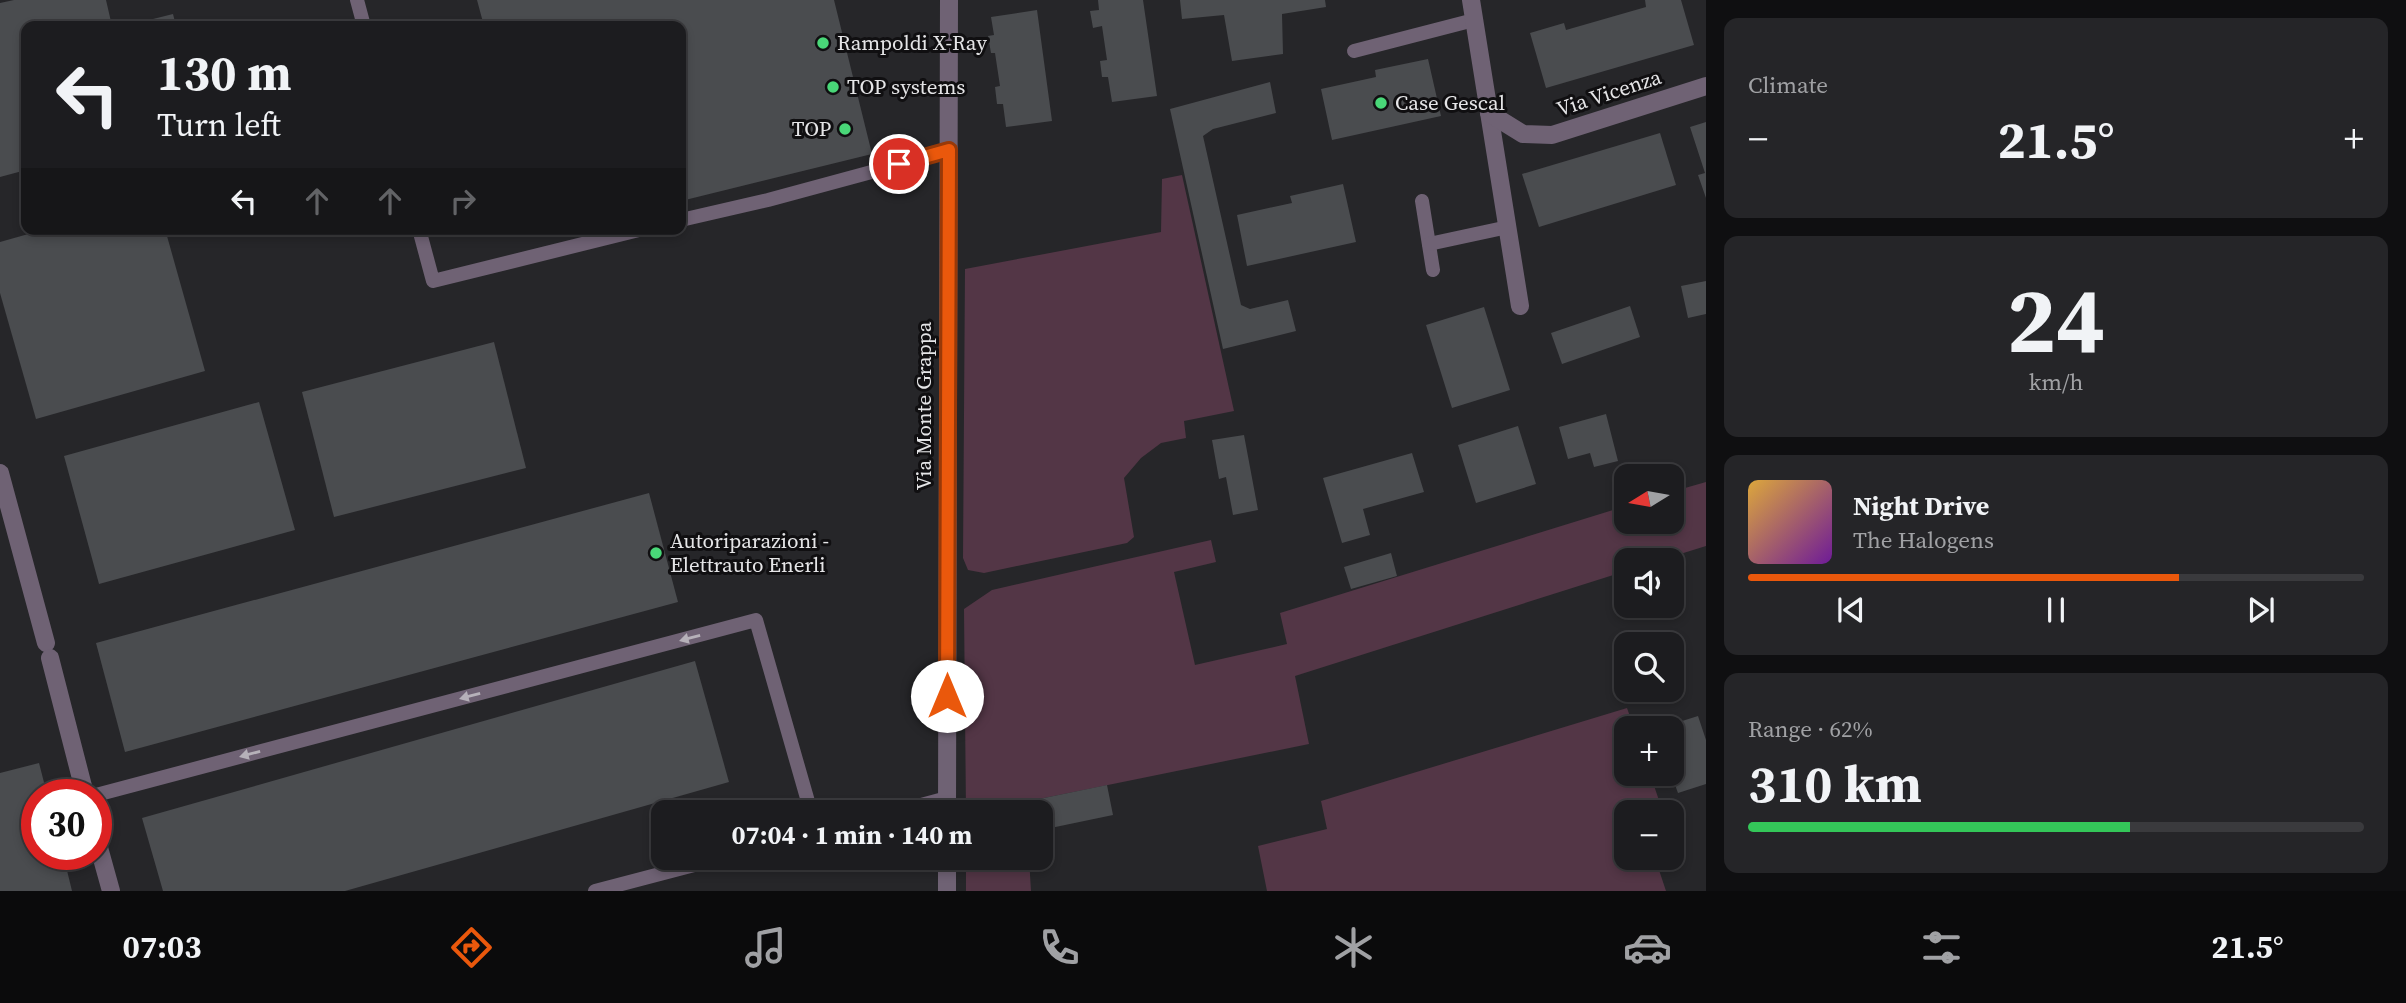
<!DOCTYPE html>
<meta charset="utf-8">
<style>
:root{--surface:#1c1c1f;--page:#252528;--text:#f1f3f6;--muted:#a0a1a4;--line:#3a3a3d;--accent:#ea580c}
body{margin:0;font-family:"Source Serif 4",serif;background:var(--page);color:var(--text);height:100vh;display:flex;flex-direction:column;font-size:26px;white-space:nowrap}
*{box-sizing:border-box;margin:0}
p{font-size:23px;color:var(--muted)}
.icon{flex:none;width:38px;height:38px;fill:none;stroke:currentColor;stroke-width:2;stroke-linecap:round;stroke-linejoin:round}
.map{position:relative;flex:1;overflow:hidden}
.side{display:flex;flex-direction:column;gap:18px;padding:18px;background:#0f0f11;width:700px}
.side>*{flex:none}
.banner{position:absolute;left:21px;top:21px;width:665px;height:214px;border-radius:14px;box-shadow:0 4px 10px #0003,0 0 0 2px var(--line);background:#1c1c1f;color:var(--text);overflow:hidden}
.needle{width:46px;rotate:259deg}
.controls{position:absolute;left:1614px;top:464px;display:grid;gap:14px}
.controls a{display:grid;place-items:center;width:70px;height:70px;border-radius:14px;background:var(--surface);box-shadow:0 4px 10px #0003,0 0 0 2px var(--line);font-size:35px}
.speed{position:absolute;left:21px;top:779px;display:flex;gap:14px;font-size:35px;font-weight:700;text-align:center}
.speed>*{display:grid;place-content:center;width:91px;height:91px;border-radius:50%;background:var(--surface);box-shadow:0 4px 10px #0003,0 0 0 2px var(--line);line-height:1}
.speed .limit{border:10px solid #d22;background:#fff;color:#111}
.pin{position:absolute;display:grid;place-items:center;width:60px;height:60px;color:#fff;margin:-30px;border:4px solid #fff;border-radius:50%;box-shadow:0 2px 7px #0007}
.me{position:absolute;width:77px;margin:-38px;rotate:0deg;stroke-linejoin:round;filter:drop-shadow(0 0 5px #0008)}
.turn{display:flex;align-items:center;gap:24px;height:147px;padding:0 21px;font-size:32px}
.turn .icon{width:91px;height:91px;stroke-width:2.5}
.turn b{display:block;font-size:49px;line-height:60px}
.lanes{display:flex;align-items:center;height:66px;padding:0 21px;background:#0003;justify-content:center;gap:35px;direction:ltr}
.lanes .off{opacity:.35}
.big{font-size:52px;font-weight:700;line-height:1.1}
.side .widget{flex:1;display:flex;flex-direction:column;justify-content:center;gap:10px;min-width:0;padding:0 24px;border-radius:14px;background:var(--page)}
.side .dial{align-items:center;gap:0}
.dial b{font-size:91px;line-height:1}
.song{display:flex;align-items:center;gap:21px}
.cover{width:84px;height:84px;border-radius:10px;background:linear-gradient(135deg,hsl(40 70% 55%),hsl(280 70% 35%))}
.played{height:7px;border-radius:4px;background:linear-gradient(90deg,var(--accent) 70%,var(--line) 70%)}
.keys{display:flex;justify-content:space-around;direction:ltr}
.heat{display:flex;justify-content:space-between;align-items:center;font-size:38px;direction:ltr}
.charge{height:10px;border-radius:5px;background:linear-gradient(90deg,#34c759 62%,var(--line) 0)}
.trip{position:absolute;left:651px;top:800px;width:402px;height:70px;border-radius:14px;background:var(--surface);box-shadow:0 4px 10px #0003,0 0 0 2px var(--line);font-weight:700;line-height:70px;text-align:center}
.tabs{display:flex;height:112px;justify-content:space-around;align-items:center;background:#0b0b0c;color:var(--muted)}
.tabs .icon{width:49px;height:49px}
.tabs .current{color:var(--accent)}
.tabs b{font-size:32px;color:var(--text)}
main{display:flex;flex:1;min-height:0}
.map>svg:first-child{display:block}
</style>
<main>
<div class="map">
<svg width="1706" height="891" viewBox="0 0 1706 891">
<rect width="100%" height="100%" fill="#262629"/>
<g fill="#533646">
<polygon points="1182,175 1234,411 1184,421 1186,438 1161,443 1141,458 1124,478 1134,537 1127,543 984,573 968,570 963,558 965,269 1161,232 1162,179"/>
<polygon points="1706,482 1706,546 1661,560 1626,560 1626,571 1295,676 1309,744 1005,806 1006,812 966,812 964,609 992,590 1211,540 1216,562 1174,572 1195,665 1287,644 1280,613 1626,506 1626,522 1671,522 1671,492"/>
<polygon points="1627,708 1634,728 1626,728 1626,774 1650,774 1663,812 1626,812 1626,858 1655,858 1666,891 1267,891 1258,846 1327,829 1321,801"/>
<polygon points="966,858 1029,858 1031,891 966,891"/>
</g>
<g fill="#4a4c4f">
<polygon points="14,0 106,0 112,26 26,26 26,170 0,177 0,3"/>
<polygon points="477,0 834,0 872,154 681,201 681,26 484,26"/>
<polygon points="1098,0 1143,0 1157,96 1112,102 1108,77 1102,77 1100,61 1107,60 1102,26 1093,28 1090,11 1099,10"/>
<polygon points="1180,0 1325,0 1326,7 1282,14 1283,54 1232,61 1224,15 1182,19"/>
<polygon points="1645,0 1681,0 1694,45 1546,88 1530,33 1564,23 1566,30 1646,7"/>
<polygon points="1037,10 1052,121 1006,127 1003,104 997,104 995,87 1000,86 995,53 991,53 988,36 994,35 991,17"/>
<polygon points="173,14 176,26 150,26 149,20"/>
<polygon points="1428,59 1441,116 1332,140 1321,89 1376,77 1375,70"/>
<polygon points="1270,82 1276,113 1213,129 1203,136 1241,305 1250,309 1288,300 1296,331 1223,349 1170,109"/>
<polygon points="1706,122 1706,198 1698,175 1705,173 1690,127"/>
<polygon points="1660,133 1676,185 1539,227 1522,174"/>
<polygon points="1343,184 1356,242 1247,266 1237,215 1292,203 1290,196"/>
<polygon points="46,229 165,229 205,371 36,419 0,293 0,242"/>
<polygon points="534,229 563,229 563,230 536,237"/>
<polygon points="1706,281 1706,314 1688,318 1681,286"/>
<polygon points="1630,306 1640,337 1562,364 1551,333"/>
<polygon points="1484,307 1510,390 1452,408 1426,325"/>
<polygon points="494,342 526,468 334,517 302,392"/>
<polygon points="259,402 295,530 99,584 64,456"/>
<polygon points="1606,414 1618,461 1594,467 1590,453 1568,459 1559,427"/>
<polygon points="1518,426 1536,484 1476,503 1458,445"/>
<polygon points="1244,435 1258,510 1233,515 1226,477 1219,479 1212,440"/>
<polygon points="1412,453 1424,492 1363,509 1370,535 1342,543 1323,478"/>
<polygon points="649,493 678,602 125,752 96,643"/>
<polygon points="1391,553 1397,576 1351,589 1344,567"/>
<polygon points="695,661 729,782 345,891 163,891 142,818"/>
<polygon points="1698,716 1706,740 1706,784 1678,793 1671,774 1671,728 1663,727"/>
<polygon points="39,763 47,794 37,794 37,854 63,854 72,891 0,891 0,773"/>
<polygon points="1107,785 1113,815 1041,830 1041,812 1006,812 1005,806"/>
</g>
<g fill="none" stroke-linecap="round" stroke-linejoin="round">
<g stroke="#6f6274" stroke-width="14">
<polyline points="357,0 364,26"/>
<polyline points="1354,51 1474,20"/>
<polyline points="1422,201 1433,270"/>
<polyline points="681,220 768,200 949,151"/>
<polyline points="419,229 433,281 643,229"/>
<polyline points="1429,244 1508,227"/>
<polyline points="96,795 756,620 811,812"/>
<polyline points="895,812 947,798"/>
<polyline points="595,891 721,858"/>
</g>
<g stroke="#6f6274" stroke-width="18">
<polyline points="1471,0 1520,306"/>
<polyline points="1489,113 1523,134 1552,135 1706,86"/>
<polyline points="0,473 46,643"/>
<polyline points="50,658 85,794"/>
<polyline points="947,812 949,0"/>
<polyline points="96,837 111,891"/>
<polyline points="947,858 947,891"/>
</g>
</g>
<defs><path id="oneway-solid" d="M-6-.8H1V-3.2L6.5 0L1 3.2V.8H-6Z" transform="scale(1.75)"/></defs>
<g fill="#b6b1b9">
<use href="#oneway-solid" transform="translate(690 638) rotate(165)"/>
<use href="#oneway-solid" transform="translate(470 696) rotate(165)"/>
<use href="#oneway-solid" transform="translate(250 754) rotate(165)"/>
</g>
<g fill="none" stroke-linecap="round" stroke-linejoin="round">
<g stroke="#983908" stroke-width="18">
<polyline id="route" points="899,164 949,150 947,696"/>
</g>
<use href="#route" stroke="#ea580c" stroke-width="12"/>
</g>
<g fill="#49d778" stroke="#100f11" stroke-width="2.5">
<circle cx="823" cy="43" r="7"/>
<circle cx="833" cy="87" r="7"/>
<circle cx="1381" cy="103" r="7"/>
<circle cx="845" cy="129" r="7"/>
<circle cx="656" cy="553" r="7"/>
</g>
<g text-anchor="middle" stroke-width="6" stroke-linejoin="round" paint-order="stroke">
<g font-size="21" fill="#e5e5e7" stroke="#100f11" text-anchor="start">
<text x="837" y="50">Rampoldi X-Ray</text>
<text x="847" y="94">TOP systems</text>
<text x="1395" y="110">Case Gescal</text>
<text x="831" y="136" text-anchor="end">TOP</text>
<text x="670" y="548">Autoriparazioni -<tspan x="670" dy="24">Elettrauto Enerli</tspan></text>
</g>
<g font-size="21" fill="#e5e5e7" stroke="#100f11">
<text transform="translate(1609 93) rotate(-18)" y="7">Via Vicenza</text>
<text transform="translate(924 406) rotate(-90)" y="7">Via Monte Grappa</text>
</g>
</g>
</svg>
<div class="controls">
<a><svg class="needle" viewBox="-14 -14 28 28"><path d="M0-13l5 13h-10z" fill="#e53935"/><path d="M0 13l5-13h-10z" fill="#a0a1a4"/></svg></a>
<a><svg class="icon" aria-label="sound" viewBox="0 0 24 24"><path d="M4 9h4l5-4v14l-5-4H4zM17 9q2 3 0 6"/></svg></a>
<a><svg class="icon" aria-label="search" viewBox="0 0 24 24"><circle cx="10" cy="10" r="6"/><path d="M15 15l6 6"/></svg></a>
<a>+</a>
<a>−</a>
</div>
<div class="speed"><div class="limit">30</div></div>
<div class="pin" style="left:899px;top:164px;background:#d93025"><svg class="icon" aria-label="arrive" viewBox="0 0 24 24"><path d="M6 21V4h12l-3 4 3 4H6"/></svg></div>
<svg class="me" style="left:947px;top:696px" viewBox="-20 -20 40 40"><circle r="19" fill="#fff"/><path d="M0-13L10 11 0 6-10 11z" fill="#ea580c"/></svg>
<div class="trip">07:04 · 1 min · 140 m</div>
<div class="banner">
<div class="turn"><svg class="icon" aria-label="left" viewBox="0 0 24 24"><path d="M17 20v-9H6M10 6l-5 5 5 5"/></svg><div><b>130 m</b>Turn left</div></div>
<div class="lanes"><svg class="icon" aria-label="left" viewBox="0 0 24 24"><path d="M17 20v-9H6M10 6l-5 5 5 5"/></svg><svg class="icon off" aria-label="ahead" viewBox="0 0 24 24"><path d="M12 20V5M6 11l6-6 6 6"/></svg><svg class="icon off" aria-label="ahead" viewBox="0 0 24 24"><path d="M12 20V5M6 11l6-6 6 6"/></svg><svg class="icon off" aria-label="right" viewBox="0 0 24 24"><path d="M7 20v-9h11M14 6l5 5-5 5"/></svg></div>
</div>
</div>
<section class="side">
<div class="widget"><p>Climate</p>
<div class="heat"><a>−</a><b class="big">21.5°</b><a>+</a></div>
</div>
<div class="widget dial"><b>24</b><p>km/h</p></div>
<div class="widget">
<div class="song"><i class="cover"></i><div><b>Night Drive</b><p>The Halogens</p></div></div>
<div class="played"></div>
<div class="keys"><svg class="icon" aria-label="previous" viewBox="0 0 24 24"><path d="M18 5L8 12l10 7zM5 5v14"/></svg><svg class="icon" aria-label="pause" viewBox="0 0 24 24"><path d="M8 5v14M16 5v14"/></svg><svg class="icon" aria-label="next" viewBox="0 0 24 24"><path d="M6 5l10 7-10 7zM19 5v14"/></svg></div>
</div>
<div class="widget"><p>Range · 62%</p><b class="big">310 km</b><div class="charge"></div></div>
</section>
</main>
<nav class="tabs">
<b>07:03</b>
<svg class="icon current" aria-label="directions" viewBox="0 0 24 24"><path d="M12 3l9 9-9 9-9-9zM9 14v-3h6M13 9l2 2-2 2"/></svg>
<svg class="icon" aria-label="music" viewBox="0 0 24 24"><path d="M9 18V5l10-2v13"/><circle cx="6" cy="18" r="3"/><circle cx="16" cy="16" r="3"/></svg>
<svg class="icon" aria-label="phone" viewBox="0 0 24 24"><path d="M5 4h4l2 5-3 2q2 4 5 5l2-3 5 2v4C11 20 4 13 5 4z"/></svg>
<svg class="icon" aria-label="climate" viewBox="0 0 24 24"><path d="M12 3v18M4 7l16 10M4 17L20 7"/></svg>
<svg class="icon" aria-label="car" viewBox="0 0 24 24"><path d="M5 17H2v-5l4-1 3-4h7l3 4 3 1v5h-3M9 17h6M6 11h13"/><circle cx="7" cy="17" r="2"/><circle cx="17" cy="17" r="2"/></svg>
<svg class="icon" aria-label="filters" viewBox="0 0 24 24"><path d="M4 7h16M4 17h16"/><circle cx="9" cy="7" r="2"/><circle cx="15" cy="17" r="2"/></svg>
<b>21.5°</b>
</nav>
